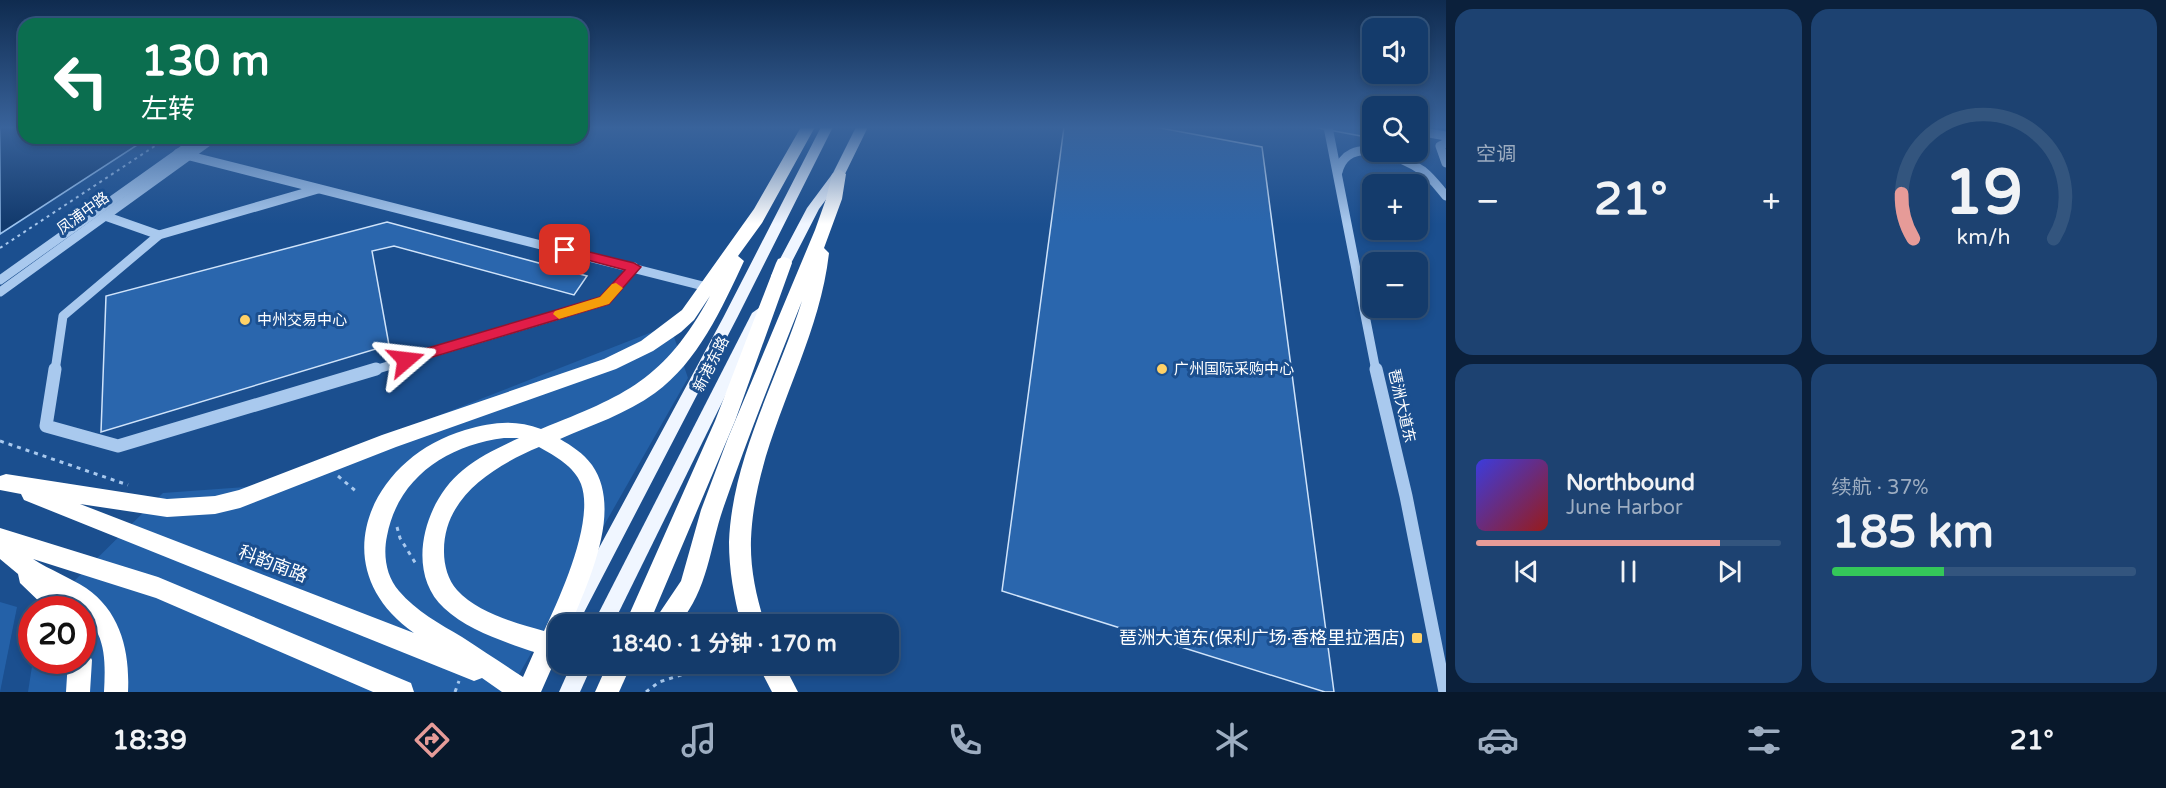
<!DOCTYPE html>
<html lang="zh">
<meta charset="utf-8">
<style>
:root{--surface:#143b6b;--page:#1d4271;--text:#f1f3f6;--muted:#9dadc1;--line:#33557e;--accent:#e69b98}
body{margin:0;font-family:"Varela Round","Noto Sans SC",sans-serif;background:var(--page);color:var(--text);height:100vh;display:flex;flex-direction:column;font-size:22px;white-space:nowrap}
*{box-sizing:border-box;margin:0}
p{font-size:20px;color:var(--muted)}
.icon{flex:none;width:33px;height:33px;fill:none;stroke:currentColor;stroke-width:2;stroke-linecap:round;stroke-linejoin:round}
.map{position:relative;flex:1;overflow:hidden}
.drawer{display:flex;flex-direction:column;gap:9px;padding:9px;background:#0b203b;width:720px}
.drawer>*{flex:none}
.guide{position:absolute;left:18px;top:18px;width:570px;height:126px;border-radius:18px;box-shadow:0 3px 9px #0003,0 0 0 2px var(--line);background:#0b6e4f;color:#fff;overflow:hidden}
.fabs{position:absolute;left:1362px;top:18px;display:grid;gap:12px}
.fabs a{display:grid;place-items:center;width:66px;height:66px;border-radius:12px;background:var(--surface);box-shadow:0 3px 9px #0003,0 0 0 2px var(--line);font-size:30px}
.speed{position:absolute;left:18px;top:596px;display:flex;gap:12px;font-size:30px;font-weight:700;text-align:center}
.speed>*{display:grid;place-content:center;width:78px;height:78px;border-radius:50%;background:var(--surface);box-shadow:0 3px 9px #0003,0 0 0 2px var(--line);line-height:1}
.speed .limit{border:9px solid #d22;background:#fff;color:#111}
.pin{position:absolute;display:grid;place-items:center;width:51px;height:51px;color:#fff;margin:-26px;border-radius:12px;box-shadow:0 3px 9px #0006}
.me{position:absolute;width:66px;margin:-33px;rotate:73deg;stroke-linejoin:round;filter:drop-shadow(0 0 4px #0008)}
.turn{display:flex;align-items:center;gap:21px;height:126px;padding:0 24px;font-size:27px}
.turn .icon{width:78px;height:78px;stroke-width:2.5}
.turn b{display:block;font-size:42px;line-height:51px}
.big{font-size:45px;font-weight:700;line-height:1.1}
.drawer .widget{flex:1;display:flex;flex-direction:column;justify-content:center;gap:9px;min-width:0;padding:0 21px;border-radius:18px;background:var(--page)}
.drawer .dial{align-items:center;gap:0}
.dial svg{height:156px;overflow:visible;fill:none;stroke:var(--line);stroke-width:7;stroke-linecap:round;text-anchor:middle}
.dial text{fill:var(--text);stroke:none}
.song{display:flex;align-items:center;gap:18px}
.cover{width:72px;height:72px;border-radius:9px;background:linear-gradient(135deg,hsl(240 70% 55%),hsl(0 70% 35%))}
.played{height:6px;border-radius:3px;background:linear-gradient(90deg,var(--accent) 80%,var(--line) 80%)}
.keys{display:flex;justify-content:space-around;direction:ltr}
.heat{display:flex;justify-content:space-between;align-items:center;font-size:33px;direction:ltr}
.charge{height:9px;border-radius:4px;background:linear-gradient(90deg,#34c759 37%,var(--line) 0)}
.drawer .tiles{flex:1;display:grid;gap:9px;grid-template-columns:repeat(2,1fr)}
.trip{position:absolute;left:548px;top:614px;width:351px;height:60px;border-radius:18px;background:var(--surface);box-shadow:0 3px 9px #0003,0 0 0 2px var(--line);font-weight:700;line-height:60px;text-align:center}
.menu{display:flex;height:96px;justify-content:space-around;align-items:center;background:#08182b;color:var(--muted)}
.menu .icon{width:42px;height:42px}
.menu .on{color:var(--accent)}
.menu b{font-size:27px;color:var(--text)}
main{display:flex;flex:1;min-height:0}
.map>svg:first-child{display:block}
</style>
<main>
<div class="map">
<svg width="1446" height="692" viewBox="0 0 1446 692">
<rect width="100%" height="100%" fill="#1b4f8f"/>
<g fill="#2461a8">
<polygon points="670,325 688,378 509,692 28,692 33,660 82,660 82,609 46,609 163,493 258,486"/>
<polygon points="0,602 17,607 0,692"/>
</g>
<polygon fill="#123a6d" stroke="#9cc4f0" stroke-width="1.5" points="0,127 24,127 24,138 148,138 0,234"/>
<g fill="#2a66ad" stroke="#cfe3fa" stroke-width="1.5">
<polygon points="1064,127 1155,127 1262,147 1334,692 1325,692 1002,591"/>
<polygon points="1313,127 1372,127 1372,138"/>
<polygon points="387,222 587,276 574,295 394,246 372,251 389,345 101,432 106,296"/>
</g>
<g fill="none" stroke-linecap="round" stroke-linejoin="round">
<polyline stroke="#a9c9ee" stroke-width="2" stroke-dasharray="3 4" stroke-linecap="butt" points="0,248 167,138"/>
<g stroke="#a9c9ee" stroke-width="3" stroke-dasharray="4 5" stroke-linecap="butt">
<polyline points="0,441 128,485"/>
<polyline points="338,476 358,493"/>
<polyline points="397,527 400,538 416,564"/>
<polyline points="455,692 459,681"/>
<polyline points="646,692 659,682 719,663"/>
</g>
<g stroke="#a9c9ee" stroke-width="9">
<polyline points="1328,127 1376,371"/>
<polyline points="1418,131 1446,136"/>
<polyline points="1446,143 1440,146 1446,163"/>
<polyline points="178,153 707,287"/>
<path d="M1338 172C1347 133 1401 156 1423 171 1432 178 1439 188 1446 196"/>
<polyline points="105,216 159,235"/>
<polyline points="0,280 200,138"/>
<polyline points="0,292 213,138"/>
<polyline points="55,371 63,316 159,235 318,189"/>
<polyline points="371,371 605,301 634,267"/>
</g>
<g stroke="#a9c9ee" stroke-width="13">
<polyline points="55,369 46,426 118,446 376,369"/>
<polyline points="1376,369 1406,496 1445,692"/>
</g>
<g fill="#f0f6ff" fill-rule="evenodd">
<polygon points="821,127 833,127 737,318 578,624 558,624 723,318"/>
<polygon points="856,127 868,127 845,174 819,209 783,279 773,279 771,276 807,208 833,173"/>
<polygon points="759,308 766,313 613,624 593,624 752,313"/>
<polygon points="572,663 593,663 580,692 559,692"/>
</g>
<g fill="#fff" fill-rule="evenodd">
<path d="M801 127H815L762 223 738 256 744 261C722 308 698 362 655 393 626 414 592 425 560 439 572 446 583 453 592 465 623 509 589 580 571 624H558V659L556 658 541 692H502L482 678 474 681 24 500 21 494 0 490V476L6 474 167 499 215 496 239 490 382 435 604 359 641 341 682 310 754 209ZM710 296C664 380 626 395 541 429 515 419 492 422 465 430 370 458 321 568 414 633L80 504 167 517 215 514 240 508 396 447 616 369 653 351 681 332 694 320ZM504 438H519C500 447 480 456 463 470 425 500 404 571 444 608 467 630 505 642 534 652L523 677C503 664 482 650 462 637 440 624 416 611 399 591 386 576 383 555 387 536 398 477 448 445 504 438ZM539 447C555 456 574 466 581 484 595 521 560 597 544 631 516 623 478 613 457 590 448 580 444 565 444 552 443 497 494 466 539 447Z"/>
<path d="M839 169 846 174 842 199 824 248 829 253C818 352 755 438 751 539 750 568 756 596 765 624H741C734 597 729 570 729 542 732 459 777 380 802 301 775 369 748 437 724 506 709 549 709 587 679 624H652L681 581 701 510 728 438 815 230 826 199 832 174Z"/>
<polygon points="784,257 790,259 792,263 735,421 649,624 625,624 715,421 776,263 778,259"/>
<path d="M0 528 158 577 411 683 414 692H373L156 598 33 559C50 570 69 577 86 588 121 612 130 652 128 692H104C105 673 106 651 98 634 93 625 83 618 82 609L75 607V609H47L20 583 18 574 0 559Z"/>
<polygon points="82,649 88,652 92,660 90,692 66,692 68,660 82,660"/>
<polygon points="608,663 632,663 619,692 595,692"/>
<polygon points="757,663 783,663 798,692 772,692"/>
</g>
</g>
<linearGradient id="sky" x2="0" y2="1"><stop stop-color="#0f2b4f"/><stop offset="0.57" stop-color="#39639b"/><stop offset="1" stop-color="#39639b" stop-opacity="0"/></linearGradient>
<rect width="1446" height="224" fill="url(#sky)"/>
<polygon fill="#e11d48" stroke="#92132f" stroke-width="1.5" points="565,246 634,263 641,267 609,304 406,365 401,364 399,360 401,356 600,297 625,270 561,253 559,250"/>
<polygon fill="#f59e0b" points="616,283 623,288 609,304 559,319 553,314 555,311 600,297 612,284"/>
<g fill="#ffd166" stroke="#1b4f8f" stroke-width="2">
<circle cx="245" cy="320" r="6"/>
<circle cx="1162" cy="369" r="6"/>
<rect x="1411" y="632" width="12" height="12" rx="3"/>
</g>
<g text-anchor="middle" stroke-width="6" stroke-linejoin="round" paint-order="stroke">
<g font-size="15" fill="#fff" stroke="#1b4f8f">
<text transform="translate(83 213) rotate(-36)" y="5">凤浦中路</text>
<text transform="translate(711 364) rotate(-63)" y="5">新港东路</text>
<text transform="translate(1402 406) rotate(77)" y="5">琶洲大道东</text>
</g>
<g font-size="15" fill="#fff" stroke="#1b4f8f" text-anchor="start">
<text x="257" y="325">中州交易中心</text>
<text x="1174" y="374">广州国际采购中心</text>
</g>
<g font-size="18" fill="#fff" stroke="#1b4f8f">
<text transform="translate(273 564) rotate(21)" y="6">科韵南路</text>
</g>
<g font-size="18" fill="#fff" stroke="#1b4f8f" text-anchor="end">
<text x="1405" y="644">琶洲大道东(保利广场·香格里拉酒店)</text>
</g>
</g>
</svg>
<div class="fabs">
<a><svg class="icon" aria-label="sound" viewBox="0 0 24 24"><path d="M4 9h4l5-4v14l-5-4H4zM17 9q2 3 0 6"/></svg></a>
<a><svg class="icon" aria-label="search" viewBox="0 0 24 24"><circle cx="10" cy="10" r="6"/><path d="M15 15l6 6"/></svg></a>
<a>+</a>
<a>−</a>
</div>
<div class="speed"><div class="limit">20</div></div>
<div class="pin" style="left:565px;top:250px;background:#d93025"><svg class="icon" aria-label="arrive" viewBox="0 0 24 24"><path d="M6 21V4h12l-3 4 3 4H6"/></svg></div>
<svg class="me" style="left:406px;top:360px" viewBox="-20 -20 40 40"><path d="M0-17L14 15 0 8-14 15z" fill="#e11d48" stroke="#fff" stroke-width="4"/></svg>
<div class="trip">18:40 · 1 分钟 · 170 m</div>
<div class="guide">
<div class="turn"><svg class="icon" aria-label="left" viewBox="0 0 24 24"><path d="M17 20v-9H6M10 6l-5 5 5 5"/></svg><div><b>130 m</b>左转</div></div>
</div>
</div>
<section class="drawer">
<div class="tiles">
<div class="widget"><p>空调</p>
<div class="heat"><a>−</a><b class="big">21°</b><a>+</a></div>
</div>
<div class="widget dial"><svg viewBox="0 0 100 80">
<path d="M14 69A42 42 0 1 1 86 69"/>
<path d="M14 69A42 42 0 0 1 8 46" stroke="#e69b98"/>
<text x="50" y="56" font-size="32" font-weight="700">19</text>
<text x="50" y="72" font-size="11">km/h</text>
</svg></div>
<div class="widget">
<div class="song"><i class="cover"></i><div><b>Northbound</b><p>June Harbor</p></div></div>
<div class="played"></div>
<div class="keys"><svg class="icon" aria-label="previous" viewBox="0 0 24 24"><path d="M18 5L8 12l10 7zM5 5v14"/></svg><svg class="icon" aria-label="pause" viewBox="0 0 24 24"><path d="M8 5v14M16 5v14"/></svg><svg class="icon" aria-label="next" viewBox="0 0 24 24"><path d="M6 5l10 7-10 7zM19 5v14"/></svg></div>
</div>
<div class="widget"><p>续航 · 37%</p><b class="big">185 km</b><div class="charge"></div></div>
</div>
</section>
</main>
<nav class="menu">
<b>18:39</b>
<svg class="icon on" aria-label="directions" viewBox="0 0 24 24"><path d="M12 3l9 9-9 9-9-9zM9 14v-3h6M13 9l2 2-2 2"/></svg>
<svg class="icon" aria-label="music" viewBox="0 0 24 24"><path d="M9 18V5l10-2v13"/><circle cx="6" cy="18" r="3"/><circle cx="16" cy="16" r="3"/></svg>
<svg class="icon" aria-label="phone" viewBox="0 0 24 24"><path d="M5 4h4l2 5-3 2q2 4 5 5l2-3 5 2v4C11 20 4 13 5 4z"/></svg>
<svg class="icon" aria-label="climate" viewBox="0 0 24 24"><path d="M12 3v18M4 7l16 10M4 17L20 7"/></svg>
<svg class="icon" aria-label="car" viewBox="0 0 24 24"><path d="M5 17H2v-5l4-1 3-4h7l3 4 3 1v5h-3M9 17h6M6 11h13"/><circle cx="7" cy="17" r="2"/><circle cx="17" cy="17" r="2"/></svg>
<svg class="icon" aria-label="filters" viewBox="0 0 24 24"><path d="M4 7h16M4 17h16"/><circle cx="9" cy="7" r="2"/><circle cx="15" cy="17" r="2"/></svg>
<b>21°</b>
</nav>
